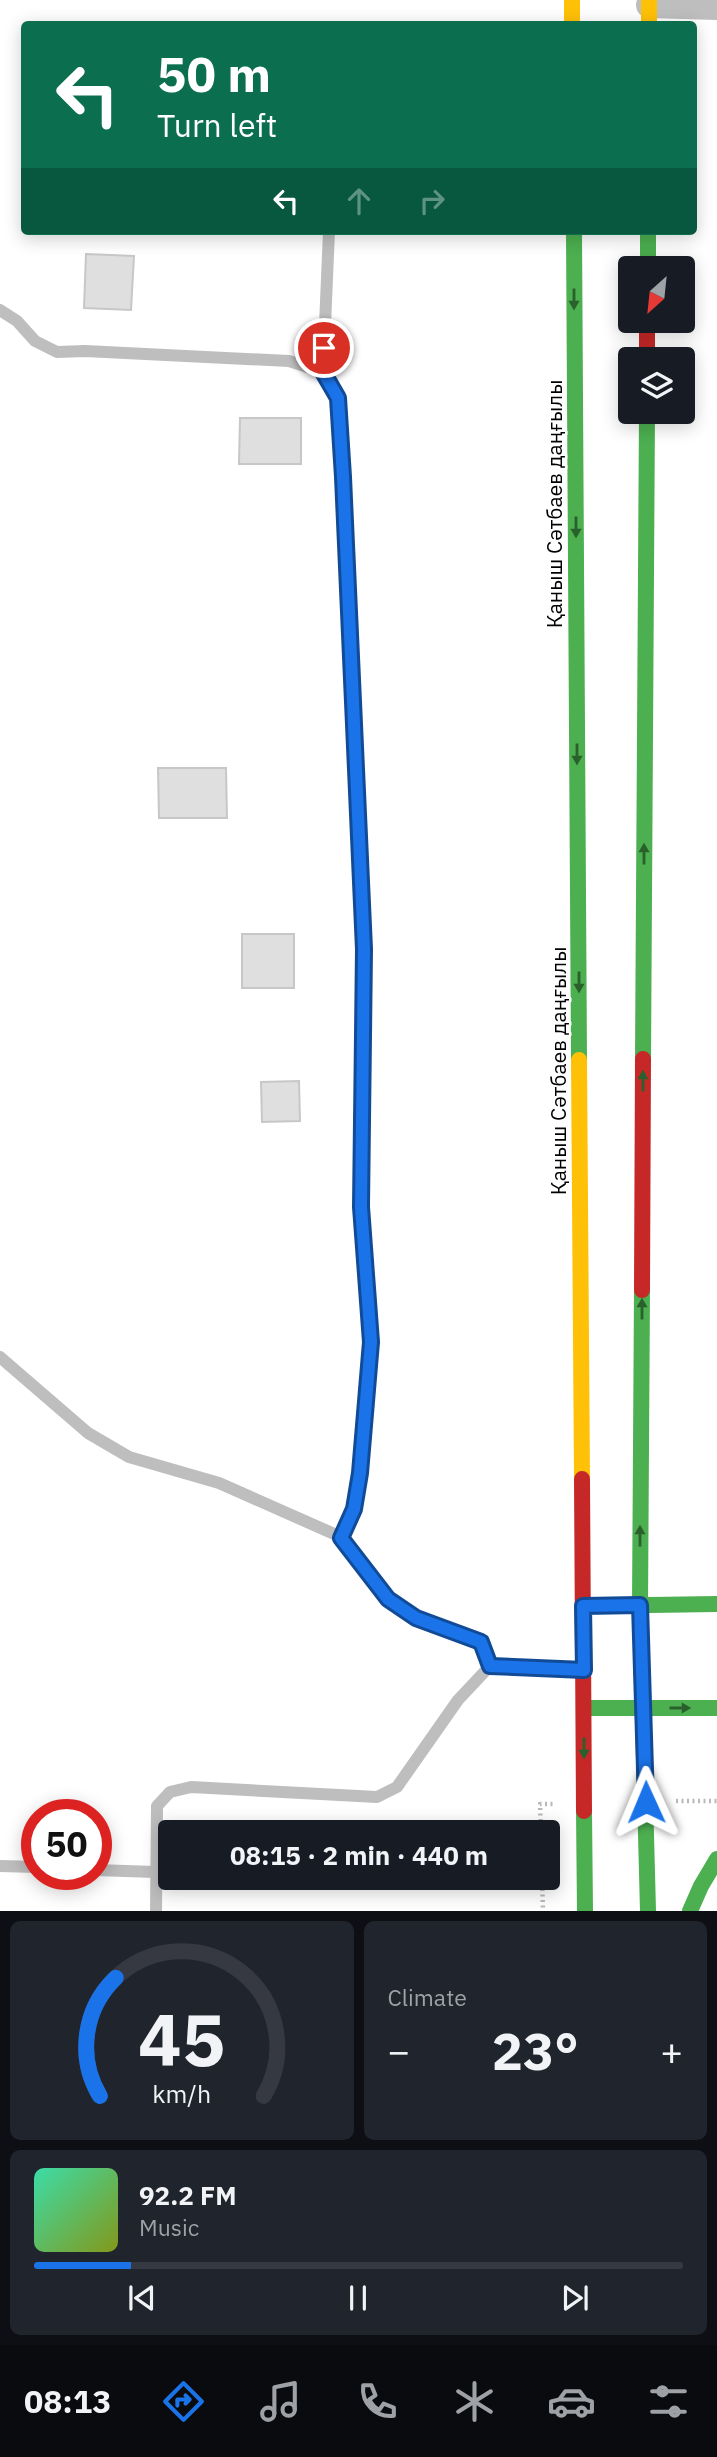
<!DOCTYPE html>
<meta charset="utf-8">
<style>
:root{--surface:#171b24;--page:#20242c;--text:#f1f3f6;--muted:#9ea1a6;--line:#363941;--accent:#1a73e8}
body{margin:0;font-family:"IBM Plex Sans",sans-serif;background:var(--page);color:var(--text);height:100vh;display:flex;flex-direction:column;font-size:26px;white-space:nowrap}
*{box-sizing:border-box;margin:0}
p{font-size:23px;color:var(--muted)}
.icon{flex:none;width:38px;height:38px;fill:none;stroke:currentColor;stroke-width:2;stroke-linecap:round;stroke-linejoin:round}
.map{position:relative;height:1911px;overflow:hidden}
.side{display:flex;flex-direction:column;gap:10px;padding:10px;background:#0d0f14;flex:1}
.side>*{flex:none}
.top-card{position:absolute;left:21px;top:21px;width:676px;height:214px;border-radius:7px;box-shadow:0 4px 18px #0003;background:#0b6e4f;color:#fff;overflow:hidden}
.needle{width:46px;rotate:207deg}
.fabs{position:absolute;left:618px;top:256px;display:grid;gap:14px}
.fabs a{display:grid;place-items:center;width:77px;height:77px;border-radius:7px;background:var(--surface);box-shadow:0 4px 18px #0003;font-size:35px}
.speed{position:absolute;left:21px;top:1799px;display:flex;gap:14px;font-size:35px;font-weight:700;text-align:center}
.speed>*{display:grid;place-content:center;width:91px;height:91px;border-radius:50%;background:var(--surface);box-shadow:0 4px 18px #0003;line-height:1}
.speed .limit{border:10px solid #d22;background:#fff;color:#111}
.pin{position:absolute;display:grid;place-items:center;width:60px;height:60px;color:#fff;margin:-30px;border:4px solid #fff;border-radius:50%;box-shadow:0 2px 7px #0007}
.me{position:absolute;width:77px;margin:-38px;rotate:359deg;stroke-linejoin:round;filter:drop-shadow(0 0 5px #0008)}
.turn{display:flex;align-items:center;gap:24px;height:147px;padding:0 21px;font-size:32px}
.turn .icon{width:91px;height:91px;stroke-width:2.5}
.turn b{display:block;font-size:49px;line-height:60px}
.lanes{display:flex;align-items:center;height:66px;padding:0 21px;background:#0003;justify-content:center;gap:35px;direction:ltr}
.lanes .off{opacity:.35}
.big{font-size:52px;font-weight:800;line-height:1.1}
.side .widget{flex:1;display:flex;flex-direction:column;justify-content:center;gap:10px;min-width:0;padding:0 24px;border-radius:10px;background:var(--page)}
.side .dial{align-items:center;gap:0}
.dial svg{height:182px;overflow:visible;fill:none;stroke:var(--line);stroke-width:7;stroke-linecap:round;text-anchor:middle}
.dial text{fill:var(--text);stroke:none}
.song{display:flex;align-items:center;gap:21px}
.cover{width:84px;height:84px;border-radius:10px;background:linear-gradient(135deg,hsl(160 70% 55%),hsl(70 70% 35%))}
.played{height:7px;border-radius:4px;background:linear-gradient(90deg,var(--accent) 15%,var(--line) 15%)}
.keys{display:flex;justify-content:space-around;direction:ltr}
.heat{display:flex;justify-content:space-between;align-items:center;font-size:38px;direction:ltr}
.side .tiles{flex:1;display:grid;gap:10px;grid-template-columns:1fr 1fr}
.widget:last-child{grid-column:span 2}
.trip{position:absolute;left:158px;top:1820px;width:402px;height:70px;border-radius:7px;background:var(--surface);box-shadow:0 4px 18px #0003;font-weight:800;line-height:70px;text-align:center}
.tabs{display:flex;height:112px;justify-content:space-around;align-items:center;background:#090b0e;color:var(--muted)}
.tabs .icon{width:49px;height:49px}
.tabs .active{color:var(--accent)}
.tabs b{font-size:32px;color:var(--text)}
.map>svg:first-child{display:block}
</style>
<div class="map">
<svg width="717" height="1911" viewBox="0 0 717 1911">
<rect width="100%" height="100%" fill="#fff"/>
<g fill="#dfdfdf" stroke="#c7c7c7" stroke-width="2">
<polygon points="86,254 134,256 131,310 84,308"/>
<polygon points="240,418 301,418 301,464 239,464"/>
<polygon points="158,768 226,768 227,818 159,818"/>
<rect x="242" y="934" width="52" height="54"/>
<polygon points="299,1081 300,1121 262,1122 261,1082"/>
</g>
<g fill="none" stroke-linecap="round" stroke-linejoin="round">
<g stroke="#b9b9b9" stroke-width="4.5" stroke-dasharray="2 3.5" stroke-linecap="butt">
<polyline points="676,1801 717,1801"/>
<polyline points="541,1832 540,1804 555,1804"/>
<polyline points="542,1878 543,1911"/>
</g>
<g stroke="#bebebe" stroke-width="12">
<polyline points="0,310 17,321 35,341 57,352 85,351 289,361 323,372 338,398 364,949 361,1207 371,1342 360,1473 354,1509 341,1537"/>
<polyline points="323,372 329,231"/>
<polyline points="0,1357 88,1433 129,1457 219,1483 341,1537 389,1599 416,1618 481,1642 490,1666"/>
<polyline points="0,1866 37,1867"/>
<polyline points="96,1870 155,1872"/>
<polyline points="156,1911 157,1806 170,1792 191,1787 377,1797 397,1787 458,1700 490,1666 580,1670"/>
</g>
<polyline stroke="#bebebe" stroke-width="26" points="649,5 717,7"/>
<g stroke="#4caf50" stroke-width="16">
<polyline points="574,231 579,1060"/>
<polyline points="648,231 648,268"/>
<polyline points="643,1059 647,411"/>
<polyline points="642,1290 640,1605 648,1911"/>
<polyline points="583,1606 717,1604"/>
<polyline points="584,1708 717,1708"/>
<polyline points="584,1811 585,1911"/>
<polyline points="690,1911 701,1886 717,1859"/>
</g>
<g stroke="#ffc107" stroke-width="16">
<polyline points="572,0 572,24"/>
<polyline points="649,0 649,24"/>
<polyline points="579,1060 582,1479"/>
</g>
<g stroke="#c62828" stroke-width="16">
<polyline points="647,320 647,359"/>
<polyline points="642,1290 643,1059"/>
<polyline points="582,1479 584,1811"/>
</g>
</g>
<defs><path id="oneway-solid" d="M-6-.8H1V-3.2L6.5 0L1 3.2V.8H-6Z" transform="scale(1.75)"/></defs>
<g fill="#2a602c">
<use href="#oneway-solid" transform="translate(574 299) rotate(90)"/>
<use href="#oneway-solid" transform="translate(576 527) rotate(90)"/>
<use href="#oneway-solid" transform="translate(577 754) rotate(90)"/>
<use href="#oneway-solid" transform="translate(644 854) rotate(-90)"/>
<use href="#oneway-solid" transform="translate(579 982) rotate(90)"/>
<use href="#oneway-solid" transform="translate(643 1081) rotate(-90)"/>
<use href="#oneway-solid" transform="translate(642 1309) rotate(-90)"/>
<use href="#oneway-solid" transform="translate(640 1536) rotate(-90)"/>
<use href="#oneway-solid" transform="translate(680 1708)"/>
<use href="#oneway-solid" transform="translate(584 1748) rotate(90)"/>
</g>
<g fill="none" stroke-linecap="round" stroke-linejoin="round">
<g stroke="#114b97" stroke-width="18">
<polyline id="route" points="324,348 323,372 338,398 343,477 364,949 361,1207 371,1342 360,1473 354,1509 341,1538 388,1599 416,1618 481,1642 490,1666 584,1670 583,1606 640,1605 646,1802"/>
</g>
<use href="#route" stroke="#1a73e8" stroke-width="12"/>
</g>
<g text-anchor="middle" stroke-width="5" stroke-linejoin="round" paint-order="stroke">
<g font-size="21" fill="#000" stroke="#fff">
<text transform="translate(555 504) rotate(-90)" y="7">Қаныш Сәтбаев даңғылы</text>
<text transform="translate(559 1071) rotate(-90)" y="7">Қаныш Сәтбаев даңғылы</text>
</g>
</g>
</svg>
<div class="fabs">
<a><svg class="needle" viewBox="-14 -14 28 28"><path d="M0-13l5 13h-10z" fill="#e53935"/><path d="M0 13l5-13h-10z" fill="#9ea1a6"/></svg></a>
<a><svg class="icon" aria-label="layers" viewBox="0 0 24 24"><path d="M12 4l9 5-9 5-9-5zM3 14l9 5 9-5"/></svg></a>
</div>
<div class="speed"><div class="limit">50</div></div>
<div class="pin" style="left:324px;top:348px;background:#d93025"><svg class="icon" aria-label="arrive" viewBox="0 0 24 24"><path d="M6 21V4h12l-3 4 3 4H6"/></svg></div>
<svg class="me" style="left:646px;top:1802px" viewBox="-20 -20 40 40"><path d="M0-17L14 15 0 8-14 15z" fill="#1a73e8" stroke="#fff" stroke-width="4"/></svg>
<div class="trip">08:15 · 2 min · 440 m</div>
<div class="top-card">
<div class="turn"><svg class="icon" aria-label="left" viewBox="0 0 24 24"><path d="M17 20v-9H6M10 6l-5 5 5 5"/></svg><div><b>50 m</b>Turn left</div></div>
<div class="lanes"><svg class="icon" aria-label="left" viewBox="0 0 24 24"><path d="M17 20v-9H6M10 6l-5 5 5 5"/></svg><svg class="icon off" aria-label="ahead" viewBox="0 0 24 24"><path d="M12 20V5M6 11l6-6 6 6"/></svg><svg class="icon off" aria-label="right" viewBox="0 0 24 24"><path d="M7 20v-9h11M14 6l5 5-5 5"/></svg></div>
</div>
</div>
<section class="side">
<div class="tiles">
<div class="widget dial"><svg viewBox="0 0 100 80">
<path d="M14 69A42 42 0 1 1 86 69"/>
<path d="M14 69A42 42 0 0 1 21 17" stroke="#1a73e8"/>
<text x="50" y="56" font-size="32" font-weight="700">45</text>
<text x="50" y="72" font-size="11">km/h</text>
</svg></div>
<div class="widget"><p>Climate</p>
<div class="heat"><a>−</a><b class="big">23°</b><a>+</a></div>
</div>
<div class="widget">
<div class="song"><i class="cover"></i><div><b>92.2 FM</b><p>Music</p></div></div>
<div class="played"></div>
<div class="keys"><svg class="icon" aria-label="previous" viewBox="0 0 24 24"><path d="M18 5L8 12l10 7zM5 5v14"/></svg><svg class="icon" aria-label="pause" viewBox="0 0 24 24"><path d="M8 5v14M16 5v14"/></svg><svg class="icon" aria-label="next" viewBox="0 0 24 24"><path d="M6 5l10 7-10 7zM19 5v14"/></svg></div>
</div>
</div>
</section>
<nav class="tabs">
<b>08:13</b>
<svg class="icon active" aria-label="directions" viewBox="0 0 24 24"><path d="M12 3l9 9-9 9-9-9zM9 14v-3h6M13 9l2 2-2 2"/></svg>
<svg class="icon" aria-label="music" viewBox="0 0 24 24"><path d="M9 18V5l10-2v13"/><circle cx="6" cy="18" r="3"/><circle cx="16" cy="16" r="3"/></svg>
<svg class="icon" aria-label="phone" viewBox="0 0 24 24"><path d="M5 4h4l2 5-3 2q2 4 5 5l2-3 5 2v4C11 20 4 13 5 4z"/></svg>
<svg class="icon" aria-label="climate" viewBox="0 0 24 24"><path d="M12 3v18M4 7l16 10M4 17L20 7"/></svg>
<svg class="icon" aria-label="car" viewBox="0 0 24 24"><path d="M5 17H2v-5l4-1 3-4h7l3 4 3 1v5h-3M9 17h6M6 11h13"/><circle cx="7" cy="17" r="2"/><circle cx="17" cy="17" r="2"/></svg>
<svg class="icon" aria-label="filters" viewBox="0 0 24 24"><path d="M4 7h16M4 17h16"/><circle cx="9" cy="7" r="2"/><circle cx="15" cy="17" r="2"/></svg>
</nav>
